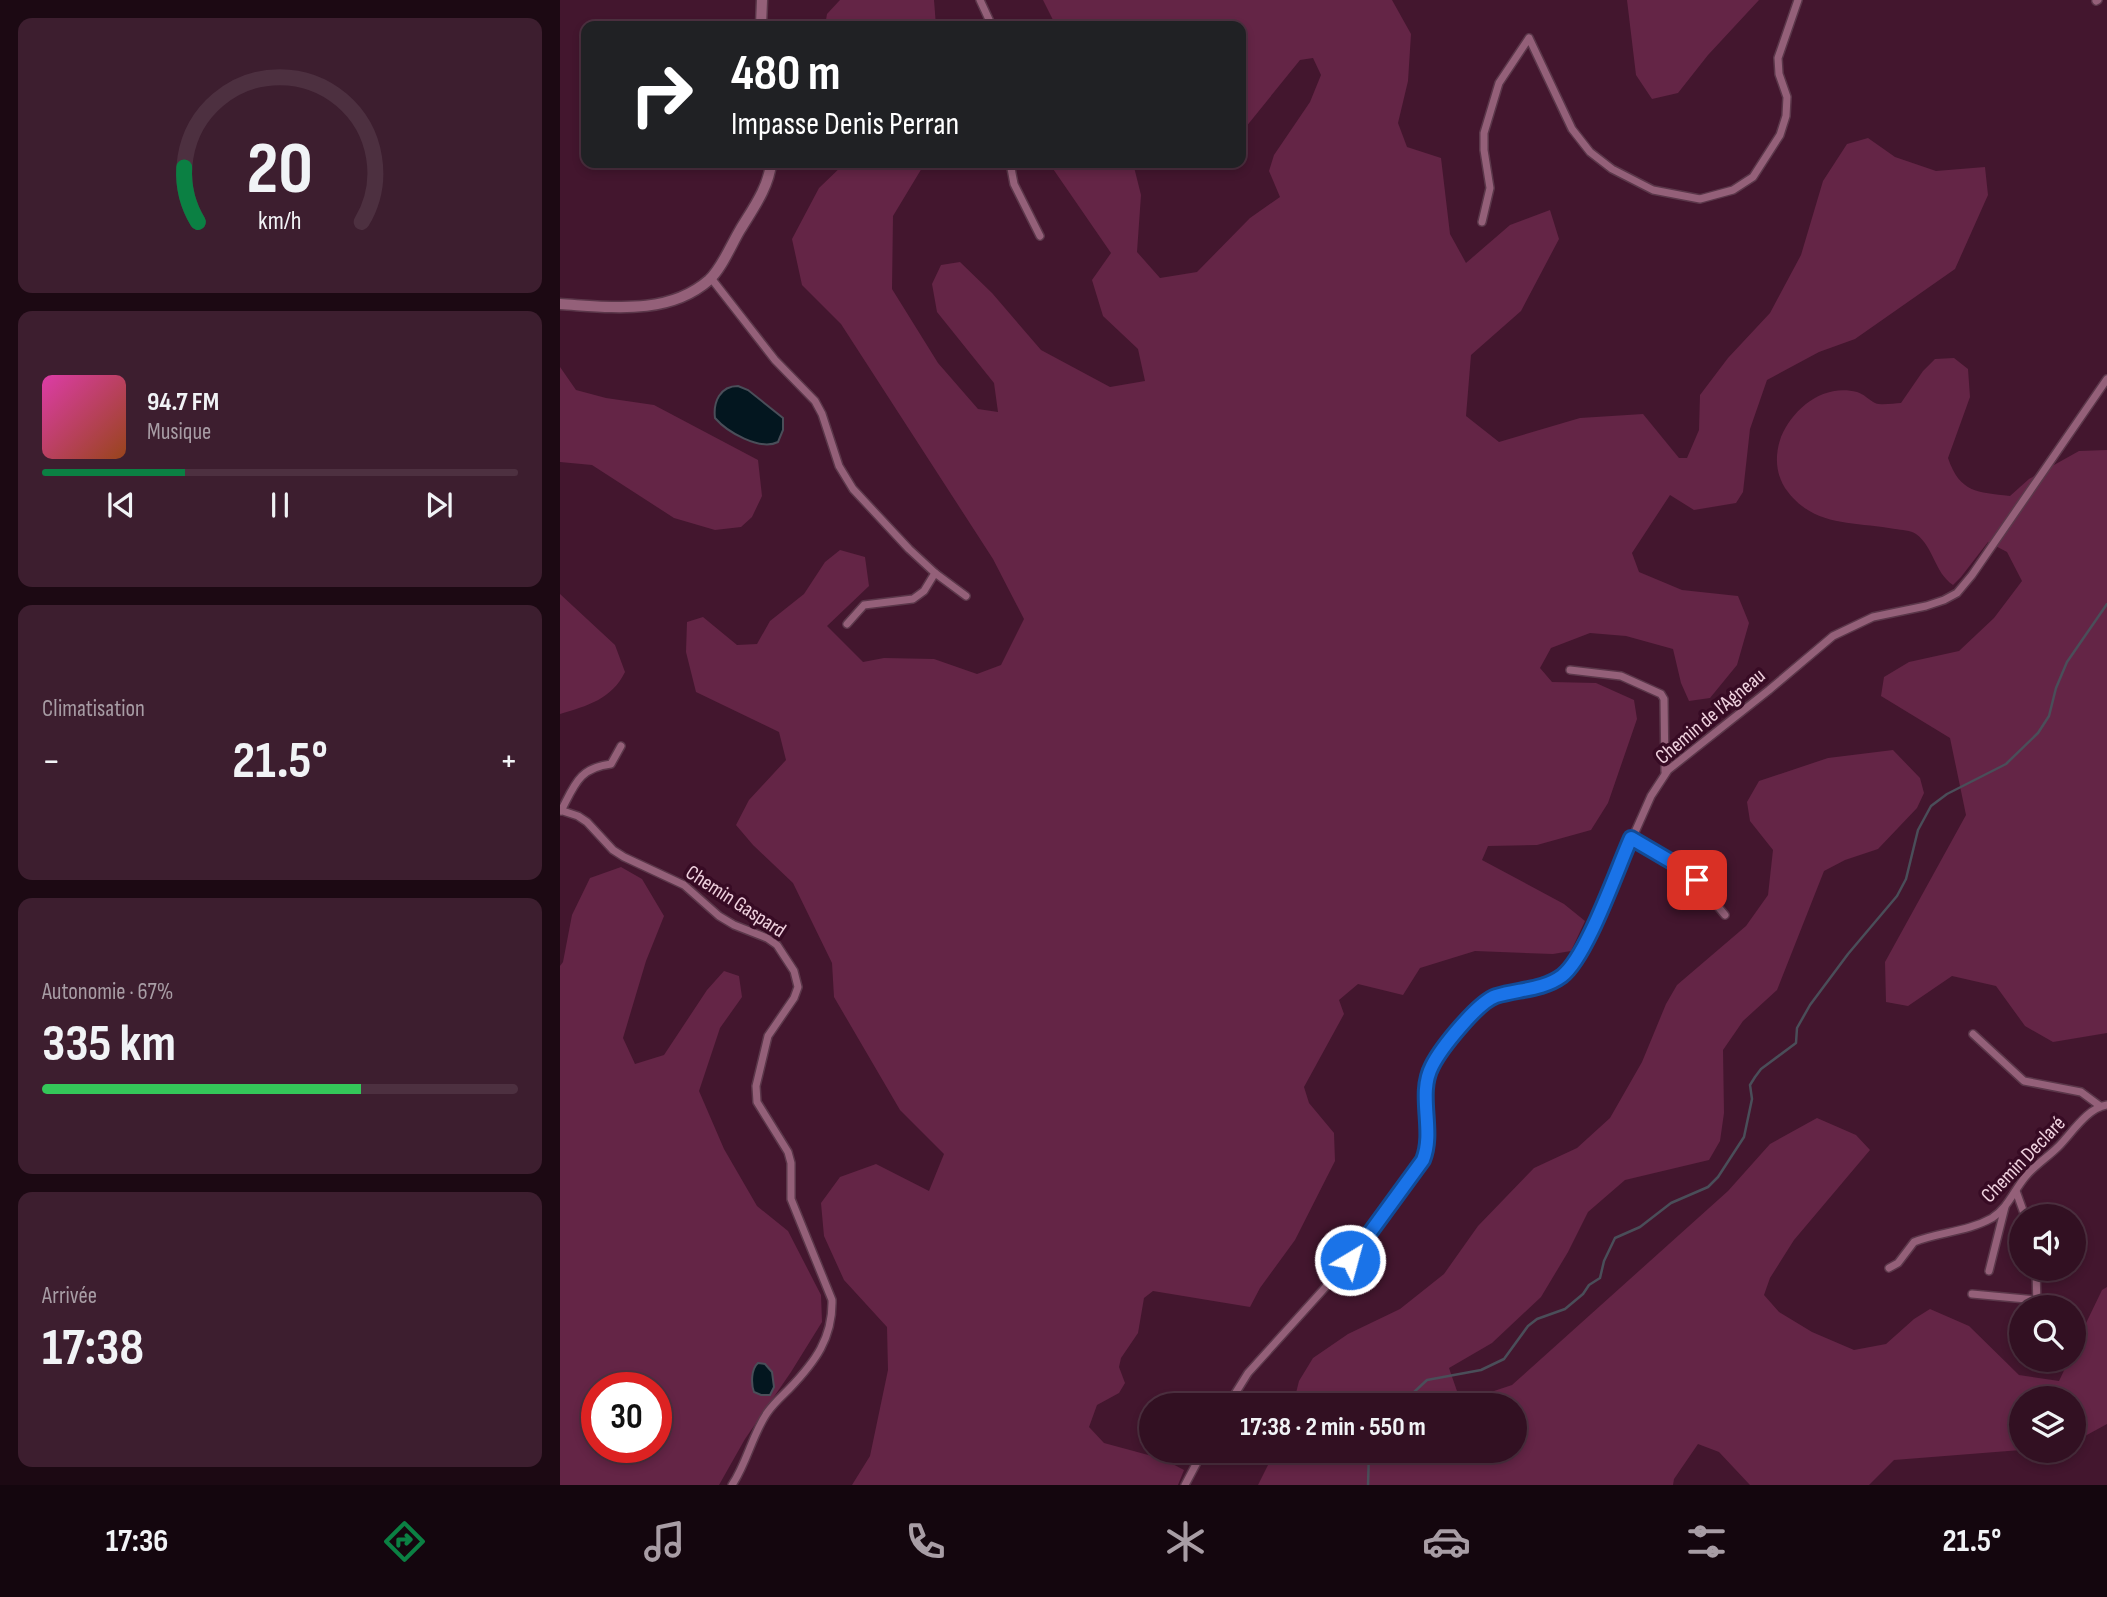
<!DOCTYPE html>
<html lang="fr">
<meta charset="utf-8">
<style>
:root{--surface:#321022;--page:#3d1e2f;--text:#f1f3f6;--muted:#a89da5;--line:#4d3040;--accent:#0b8043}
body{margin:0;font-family:"Sofia Sans Condensed",sans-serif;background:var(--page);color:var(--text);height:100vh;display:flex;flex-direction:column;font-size:26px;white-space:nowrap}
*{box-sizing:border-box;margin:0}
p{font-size:23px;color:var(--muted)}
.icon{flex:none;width:38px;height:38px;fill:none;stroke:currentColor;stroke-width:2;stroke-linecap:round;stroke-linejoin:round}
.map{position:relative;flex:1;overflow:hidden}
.panel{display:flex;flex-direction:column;gap:18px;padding:18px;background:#1c0913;width:560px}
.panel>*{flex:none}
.top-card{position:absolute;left:21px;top:21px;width:665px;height:147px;border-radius:14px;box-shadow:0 4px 10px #0003,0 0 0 2px var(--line);background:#202124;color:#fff;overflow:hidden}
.fabs{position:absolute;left:1449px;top:1204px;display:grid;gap:14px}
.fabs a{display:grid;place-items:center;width:77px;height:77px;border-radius:50%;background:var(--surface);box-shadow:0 4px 10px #0003,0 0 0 2px var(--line);font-size:35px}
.speed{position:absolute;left:21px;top:1372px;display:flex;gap:14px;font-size:35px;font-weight:700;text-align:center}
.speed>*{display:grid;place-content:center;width:91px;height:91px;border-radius:50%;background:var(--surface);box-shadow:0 4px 10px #0003,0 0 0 2px var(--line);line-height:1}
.speed .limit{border:10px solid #d22;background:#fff;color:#111}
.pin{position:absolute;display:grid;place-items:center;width:60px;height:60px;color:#fff;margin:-30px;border-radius:14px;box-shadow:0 4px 10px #0006}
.me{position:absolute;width:77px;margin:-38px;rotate:37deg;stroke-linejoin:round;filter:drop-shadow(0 0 5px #0008)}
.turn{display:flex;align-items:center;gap:24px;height:147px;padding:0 35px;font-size:32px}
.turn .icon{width:91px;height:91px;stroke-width:2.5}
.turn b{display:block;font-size:49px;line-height:60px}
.big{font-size:52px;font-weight:700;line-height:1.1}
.panel .tile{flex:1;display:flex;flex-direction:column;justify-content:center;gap:10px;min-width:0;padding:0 24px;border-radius:14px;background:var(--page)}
.panel .dial{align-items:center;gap:0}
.dial svg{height:182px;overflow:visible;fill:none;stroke:var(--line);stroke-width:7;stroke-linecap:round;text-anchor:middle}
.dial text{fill:var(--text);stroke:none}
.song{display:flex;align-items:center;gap:21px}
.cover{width:84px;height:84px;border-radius:10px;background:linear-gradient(135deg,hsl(320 70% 55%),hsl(20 70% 35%))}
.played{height:7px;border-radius:4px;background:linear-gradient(90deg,var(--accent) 30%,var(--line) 30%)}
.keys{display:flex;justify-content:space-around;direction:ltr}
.heat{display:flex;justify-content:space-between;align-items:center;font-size:38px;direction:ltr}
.charge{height:10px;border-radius:5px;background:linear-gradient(90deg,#34c759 67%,var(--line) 0)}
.trip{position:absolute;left:579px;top:1393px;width:388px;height:70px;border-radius:35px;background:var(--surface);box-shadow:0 4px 10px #0003,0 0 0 2px var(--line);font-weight:700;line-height:70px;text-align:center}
.menu{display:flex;height:112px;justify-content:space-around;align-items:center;background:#14060e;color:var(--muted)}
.menu .icon{width:49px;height:49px}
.menu .on{color:var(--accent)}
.menu b{font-size:32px;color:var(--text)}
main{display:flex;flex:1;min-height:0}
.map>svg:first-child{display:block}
</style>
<main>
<section class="panel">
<div class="tile dial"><svg viewBox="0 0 100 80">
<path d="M14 69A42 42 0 1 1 86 69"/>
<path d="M14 69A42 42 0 0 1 8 45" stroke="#0b8043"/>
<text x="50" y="56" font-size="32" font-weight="700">20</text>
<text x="50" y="72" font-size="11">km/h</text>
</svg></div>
<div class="tile">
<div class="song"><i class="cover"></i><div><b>94.7 FM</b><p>Musique</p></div></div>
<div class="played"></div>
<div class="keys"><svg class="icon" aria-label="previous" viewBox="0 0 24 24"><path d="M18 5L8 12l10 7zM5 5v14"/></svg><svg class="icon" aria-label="pause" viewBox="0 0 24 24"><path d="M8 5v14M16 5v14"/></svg><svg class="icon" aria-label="next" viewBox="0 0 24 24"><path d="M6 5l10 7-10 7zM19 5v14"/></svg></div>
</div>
<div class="tile"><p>Climatisation</p>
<div class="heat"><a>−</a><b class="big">21.5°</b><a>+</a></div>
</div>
<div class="tile"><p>Autonomie · 67%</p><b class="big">335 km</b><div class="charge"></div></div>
<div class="tile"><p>Arrivée</p><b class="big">17:38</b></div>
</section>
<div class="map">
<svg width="1547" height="1485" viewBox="0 0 1547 1485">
<rect width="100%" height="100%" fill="#43162e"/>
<g fill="#642546" fill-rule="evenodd">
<polygon points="280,0 374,0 376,26 265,26 267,14"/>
<polygon points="483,0 832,0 851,34 848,81 838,123 847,147 881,158 890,234 906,263 950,225 990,210 999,239 961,311 911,355 906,416 939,442 1020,418 1083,414 1119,458 1127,458 1139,430 1140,395 1168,358 1210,313 1241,255 1263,181 1287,144 1308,138 1335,157 1376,171 1425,167 1428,195 1395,269 1295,339 1259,352 1207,380 1190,429 1183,492 1176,503 1134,510 1110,495 1072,553 1079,572 1122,590 1178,596 1189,623 1177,665 1150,698 1129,701 1121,683 1113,649 1066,636 1030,633 991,648 980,668 992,682 1036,683 1074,700 1077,719 1048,803 1031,830 977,845 928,846 922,860 1004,904 1025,921 1011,951 993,954 915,951 860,968 843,995 798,984 779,1000 784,1014 744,1087 749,1103 774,1133 775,1161 735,1240 700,1288 690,1307 593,1291 584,1298 578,1333 561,1358 559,1367 565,1383 559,1393 537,1405 529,1427 544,1443 603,1459 624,1470 618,1485 292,1485 310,1456 328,1370 327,1327 284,1280 264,1236 261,1203 280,1177 316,1164 369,1191 384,1154 340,1110 274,997 272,963 233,883 193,845 176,825 189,800 226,760 219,732 136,692 126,652 127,622 143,617 177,645 197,644 210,621 244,594 265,562 280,550 305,557 309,586 267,626 303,662 324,658 374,659 417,674 441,665 464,619 433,559 281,324 242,285 232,239 259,188 285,163 365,163 333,216 332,289 378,363 418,409 438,412 434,383 377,312 372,284 381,265 400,262 432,293 481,350 550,387 585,381 578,349 543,316 532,280 551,253 489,163 573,163 581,195 577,252 600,278 637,272 690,218 720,197 709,171 714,155 750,102 761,75 753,58 740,60 681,133 681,26 496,26"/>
<polygon points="1067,0 1199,0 1148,55 1118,93 1092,99 1076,75"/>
<path d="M1394 358 1408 369 1410 397 1388 458C1400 493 1417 492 1450 496L1469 479 1519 451 1547 450V1033L1493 1042 1465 1026 1436 986 1392 976 1348 1006 1326 1002 1325 962 1406 815 1390 738 1321 696 1324 677 1349 662 1399 651 1434 618 1462 581 1447 552 1428 542 1401 577 1393 585C1374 572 1374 547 1356 534 1351 530 1341 530 1335 529 1292 521 1253 528 1225 488 1215 472 1215 454 1221 437 1233 408 1264 383 1297 392 1304 394 1309 400 1315 403 1322 406 1334 403 1341 403L1363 371 1375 359Z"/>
<polygon points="0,367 16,390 46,398 94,405 198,460 202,496 192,517 181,527 155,530 114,518 32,465 0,462"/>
<path d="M0 594 55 645 65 672C52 699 27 706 0 714Z"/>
<polygon points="1333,750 1360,778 1364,793 1357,808 1318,849 1285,860 1264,871 1217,990 1183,1021 1163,1050 1164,1113 1160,1141 1149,1160 1065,1180 1028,1212 1008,1252 981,1297 932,1343 889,1368 898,1394 910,1399 952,1385 1168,1191 1210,1144 1257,1118 1296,1135 1310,1150 1234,1240 1210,1278 1204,1295 1219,1312 1252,1332 1294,1350 1326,1344 1354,1319 1370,1309 1409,1326 1459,1375 1499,1381 1509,1360 1514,1360 1514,1348 1542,1290 1547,1287 1547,1424 1514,1442 1514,1398 1461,1398 1461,1450 1334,1460 1309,1485 1190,1485 1159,1452 1138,1444 1114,1479 1113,1485 698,1485 715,1451 956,1451 956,1405 733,1405 739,1381 753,1358 788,1334 840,1309 884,1274 918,1226 974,1168 1017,1148 1050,1118 1082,1062 1106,1004 1117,985 1186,926 1208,895 1213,850 1190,821 1187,802 1199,781 1268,758"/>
<path d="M61 867 82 879 104 916 86 961 63 1038 75 1064 104 1055 147 990 164 971 179 976 182 997 160 1028 139 1091 164 1149 197 1206 228 1231 261 1295 262 1322 231 1372 185 1439 159 1485H0V966L3 962 12 915 30 878ZM37 1388H96V1447H37Z"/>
</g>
<g fill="#03161f" stroke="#4a4e59" stroke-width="2">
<path d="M178 386 188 390 223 418V430L218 442C200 451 167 432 155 418 153 402 160 386 178 386Z"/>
<path d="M198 1363 205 1364 212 1372 214 1387 210 1395H201L194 1392C191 1384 191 1369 198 1363Z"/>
</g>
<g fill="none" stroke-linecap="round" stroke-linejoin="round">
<g stroke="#4a4e59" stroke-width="2.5">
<polyline points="840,1405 867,1380 921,1370 944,1359 968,1326 977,1319 1005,1309 1023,1294 1029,1285 1040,1278 1044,1261 1055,1238 1080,1227 1111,1203 1148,1187 1158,1177 1184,1137 1192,1099 1190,1085 1195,1077 1201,1069 1236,1043 1237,1028 1250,1005 1288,954 1337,896 1346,879 1358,830 1371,806 1387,794 1446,764 1478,733 1489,716 1496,688 1507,662 1547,604"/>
<polyline points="808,1485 809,1451"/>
</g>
<g stroke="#5b374a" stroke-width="10">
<g id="street">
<polyline points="420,0 432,26"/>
<polyline points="1536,1 1538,0"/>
<polyline points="450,163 454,184 480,236"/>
<polyline points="922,222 930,188 924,150 924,133 939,83 969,38 1012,129 1030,152 1052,169 1093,190 1140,199 1173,190 1193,177 1220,135 1226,116 1227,97 1219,74 1218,58 1238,0"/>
<polyline points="151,278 215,360 255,401 262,414 279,466 293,489 349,549 375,573 406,596"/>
<polyline points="287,624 304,605 353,599 364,591 375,573"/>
<polyline points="1010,670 1061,676 1101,694 1104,699 1105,772"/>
<path d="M0 810 18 816 27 822 53 850 64 857 124 885 159 916 174 925 207 938 217 945 234 971 238 987 234 998 208 1036 196 1086 197 1102 228 1152 231 1163V1199L272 1300C273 1338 255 1362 229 1389 222 1396 213 1404 207 1413 192 1435 187 1463 172 1485"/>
<path d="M1 811C15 784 19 768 51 764L61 746"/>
<polyline points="1071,838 1129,872 1165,915"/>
<polyline points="1413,1034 1464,1081 1521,1092 1540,1106"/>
<polyline points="1456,1191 1465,1216"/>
<path d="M1329 1268 1338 1263 1354 1242C1379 1232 1407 1232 1432 1218 1448 1208 1454 1190 1466 1176 1475 1165 1488 1157 1498 1147 1512 1133 1527 1108 1547 1105"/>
<polyline points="1476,1269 1477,1307"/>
<polyline points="1429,1271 1445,1207"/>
<polyline points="1412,1294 1477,1300"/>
<path d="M668 1405 688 1373 790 1260 863 1160C874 1129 857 1094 872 1064 880 1049 914 1007 929 999 937 995 946 994 955 992 992 984 1004 981 1024 947L1091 796 1108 770 1209 690 1273 636 1313 617 1366 606 1384 600 1397 593 1412 575 1547 379"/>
<polyline points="625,1485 643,1451"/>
</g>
</g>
<g stroke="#5b374a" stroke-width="13">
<g id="secondary">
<polyline points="201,26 202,0"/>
<path d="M0 304C50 307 108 316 149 280 162 268 171 245 180 230 192 210 209 187 211 163"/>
</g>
</g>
<use href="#street" stroke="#946079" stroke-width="7"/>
<use href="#secondary" stroke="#946079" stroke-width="10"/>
</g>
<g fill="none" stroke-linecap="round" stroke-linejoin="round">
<g stroke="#114b97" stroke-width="18">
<path id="route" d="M790 1260 863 1160C875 1130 857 1095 872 1066 881 1048 918 1002 936 996 959 989 983 990 1002 976 1027 957 1057 869 1071 838L1129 872 1137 880"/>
</g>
<use href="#route" stroke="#1a73e8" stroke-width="12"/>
</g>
<g text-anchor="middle" stroke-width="7" stroke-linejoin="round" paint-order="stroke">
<g font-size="21" fill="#f0d2df" stroke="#370b24">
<text transform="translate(1150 716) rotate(-40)" y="7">Chemin de l’Agneau</text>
<text transform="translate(176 901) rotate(33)" y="7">Chemin Gaspard</text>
<text transform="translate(1463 1159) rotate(-46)" y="7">Chemin Declaré</text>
</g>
</g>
</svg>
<div class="fabs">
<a><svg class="icon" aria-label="sound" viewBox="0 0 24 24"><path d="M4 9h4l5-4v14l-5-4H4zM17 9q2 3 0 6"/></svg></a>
<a><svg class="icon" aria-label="search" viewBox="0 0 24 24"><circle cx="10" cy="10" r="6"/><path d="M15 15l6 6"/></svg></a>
<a><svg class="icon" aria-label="layers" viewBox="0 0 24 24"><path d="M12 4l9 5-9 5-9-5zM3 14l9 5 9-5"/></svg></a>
</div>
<div class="speed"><div class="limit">30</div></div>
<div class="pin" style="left:1137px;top:880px;background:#d93025"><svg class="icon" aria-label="arrive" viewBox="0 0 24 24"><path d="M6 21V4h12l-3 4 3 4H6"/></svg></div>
<svg class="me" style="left:790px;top:1260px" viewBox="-20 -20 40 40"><circle r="17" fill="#1a73e8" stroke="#fff" stroke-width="3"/><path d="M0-11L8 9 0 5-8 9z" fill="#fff"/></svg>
<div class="trip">17:38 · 2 min · 550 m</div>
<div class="top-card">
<div class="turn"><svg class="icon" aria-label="right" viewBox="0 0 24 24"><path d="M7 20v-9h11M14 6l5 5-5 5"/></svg><div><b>480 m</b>Impasse Denis Perran</div></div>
</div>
</div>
</main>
<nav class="menu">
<b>17:36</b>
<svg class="icon on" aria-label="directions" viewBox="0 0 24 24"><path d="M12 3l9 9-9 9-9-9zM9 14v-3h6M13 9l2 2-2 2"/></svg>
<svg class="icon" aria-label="music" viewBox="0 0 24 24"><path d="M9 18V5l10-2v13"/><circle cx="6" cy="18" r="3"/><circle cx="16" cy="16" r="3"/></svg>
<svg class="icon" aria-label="phone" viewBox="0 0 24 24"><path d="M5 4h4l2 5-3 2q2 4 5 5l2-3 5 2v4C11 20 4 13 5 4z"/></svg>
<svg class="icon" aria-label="climate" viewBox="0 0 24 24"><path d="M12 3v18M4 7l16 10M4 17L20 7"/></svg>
<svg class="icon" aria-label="car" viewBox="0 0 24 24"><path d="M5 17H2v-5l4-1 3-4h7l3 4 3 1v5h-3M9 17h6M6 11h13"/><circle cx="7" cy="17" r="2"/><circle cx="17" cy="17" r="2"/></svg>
<svg class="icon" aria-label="filters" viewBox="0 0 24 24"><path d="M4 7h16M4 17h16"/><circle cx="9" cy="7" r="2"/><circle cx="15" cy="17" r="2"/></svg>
<b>21.5°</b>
</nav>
